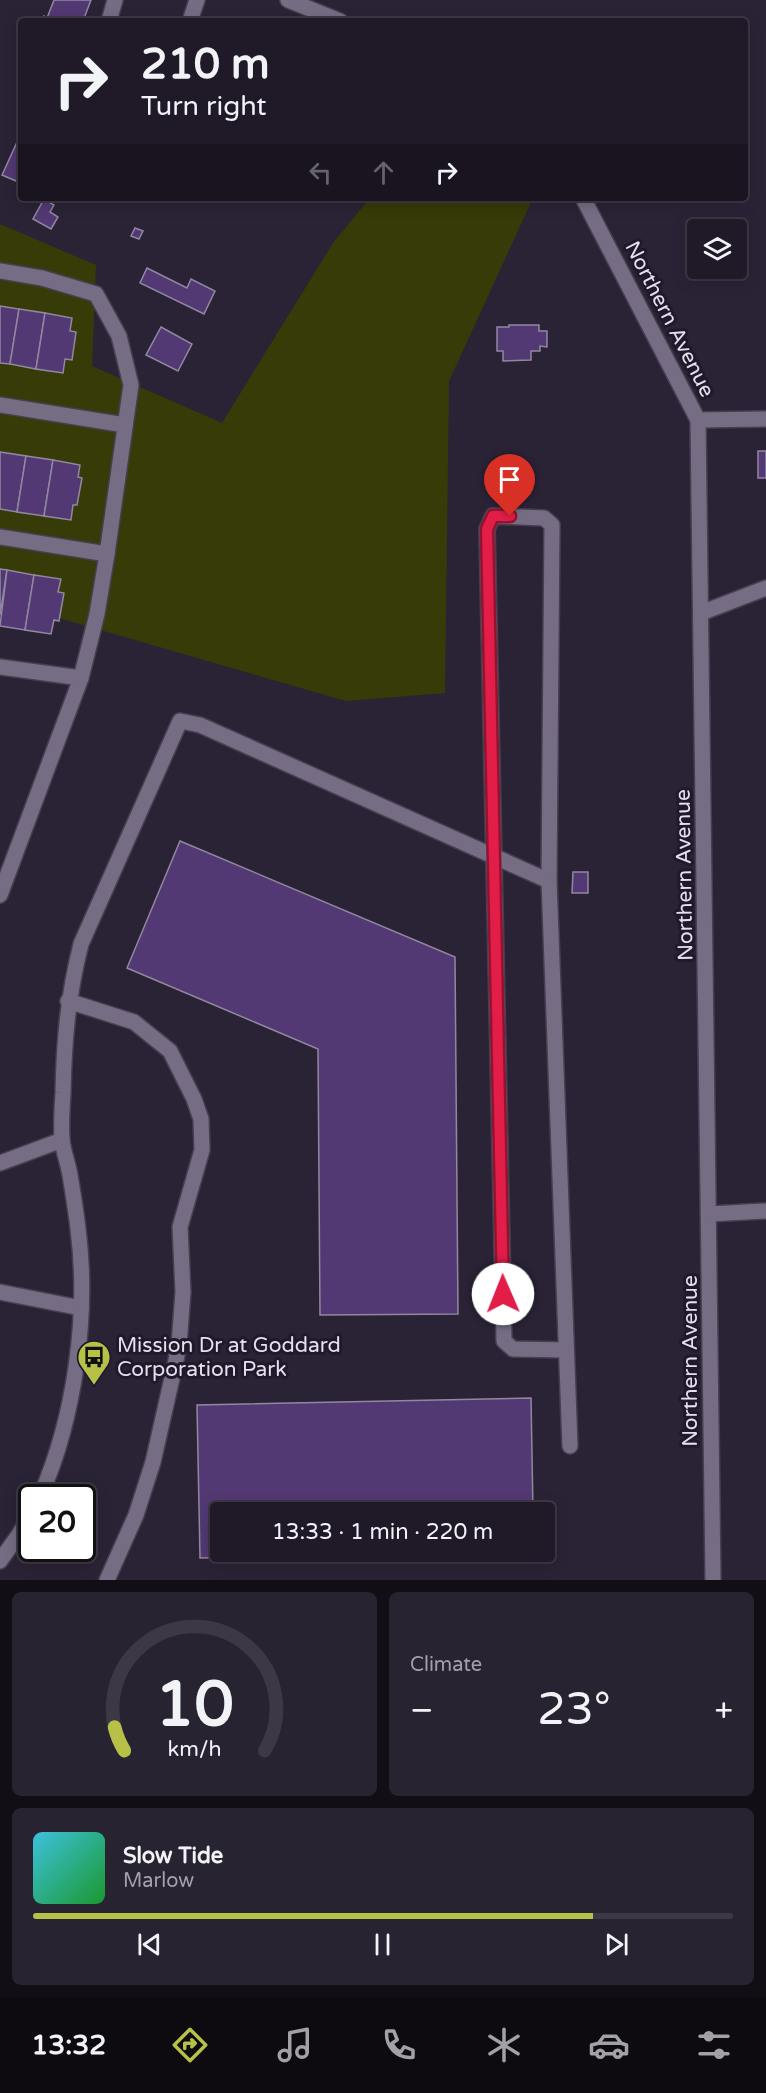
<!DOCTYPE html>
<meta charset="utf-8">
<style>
:root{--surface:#201a28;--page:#282330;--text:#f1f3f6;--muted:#a2a1a8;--line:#3d3845;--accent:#b7c148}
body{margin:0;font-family:"Varela Round",sans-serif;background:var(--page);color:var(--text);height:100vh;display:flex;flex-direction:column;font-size:22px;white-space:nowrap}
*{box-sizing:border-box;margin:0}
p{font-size:20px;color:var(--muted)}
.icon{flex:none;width:33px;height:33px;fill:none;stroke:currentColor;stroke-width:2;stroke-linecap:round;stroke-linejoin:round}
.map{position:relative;height:1580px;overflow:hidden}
.panel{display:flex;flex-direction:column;gap:12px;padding:12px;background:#120e16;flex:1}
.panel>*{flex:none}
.top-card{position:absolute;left:18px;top:18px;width:730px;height:183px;border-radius:6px;box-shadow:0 3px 15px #0003,0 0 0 2px var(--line);background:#201a28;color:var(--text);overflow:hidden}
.buttons{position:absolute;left:687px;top:219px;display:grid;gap:12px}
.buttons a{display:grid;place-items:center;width:60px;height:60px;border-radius:6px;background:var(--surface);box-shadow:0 3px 15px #0003,0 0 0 2px var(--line);font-size:30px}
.speed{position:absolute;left:18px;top:1484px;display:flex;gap:12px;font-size:30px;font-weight:700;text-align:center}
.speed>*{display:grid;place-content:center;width:78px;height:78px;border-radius:50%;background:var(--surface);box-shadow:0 3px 15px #0003,0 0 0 2px var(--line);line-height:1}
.speed .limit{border:3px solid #111;border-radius:9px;background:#fff;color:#111}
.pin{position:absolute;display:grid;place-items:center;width:51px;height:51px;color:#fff;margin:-62px -26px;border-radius:50% 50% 50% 0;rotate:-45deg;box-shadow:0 0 6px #0007}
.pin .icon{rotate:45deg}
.me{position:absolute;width:66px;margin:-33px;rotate:359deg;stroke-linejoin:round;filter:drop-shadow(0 0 4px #0008)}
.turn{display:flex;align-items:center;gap:21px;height:126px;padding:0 24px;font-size:27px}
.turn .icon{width:78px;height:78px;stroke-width:2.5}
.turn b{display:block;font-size:42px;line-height:51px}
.lanes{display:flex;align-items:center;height:57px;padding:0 24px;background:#0003;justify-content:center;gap:30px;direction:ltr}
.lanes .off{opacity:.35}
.big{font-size:45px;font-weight:600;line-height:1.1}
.panel .card{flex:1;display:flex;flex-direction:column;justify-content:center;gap:9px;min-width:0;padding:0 21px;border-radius:9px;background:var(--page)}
.panel .dial{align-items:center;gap:0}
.dial svg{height:156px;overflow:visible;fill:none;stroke:var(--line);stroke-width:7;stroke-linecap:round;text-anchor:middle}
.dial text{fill:var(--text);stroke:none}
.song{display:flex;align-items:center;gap:18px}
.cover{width:72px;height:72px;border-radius:9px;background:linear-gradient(135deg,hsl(190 70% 55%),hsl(130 70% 35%))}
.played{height:6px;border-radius:3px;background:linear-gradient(90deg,var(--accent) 80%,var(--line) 80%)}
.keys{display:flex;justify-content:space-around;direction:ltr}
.heat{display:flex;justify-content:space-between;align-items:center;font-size:33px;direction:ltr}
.panel .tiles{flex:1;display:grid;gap:12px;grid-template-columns:1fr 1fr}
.card:last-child{grid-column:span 2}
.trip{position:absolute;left:210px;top:1502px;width:345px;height:60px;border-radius:6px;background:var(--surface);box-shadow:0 3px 15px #0003,0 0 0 2px var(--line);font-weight:600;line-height:60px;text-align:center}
.tabs{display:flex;height:96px;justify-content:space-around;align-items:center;background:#0d0a10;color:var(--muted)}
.tabs .icon{width:42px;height:42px}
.tabs .selected{color:var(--accent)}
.tabs b{font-size:27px;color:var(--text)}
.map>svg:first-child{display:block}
</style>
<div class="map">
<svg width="766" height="1580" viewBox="0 0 766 1580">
<rect width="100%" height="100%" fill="#2a2336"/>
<polygon fill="#373b07" points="370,198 533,198 449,381 445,693 346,701 0,601 0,224 96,265 92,366 222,423 333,243"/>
<g fill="#523973" stroke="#9188a0" stroke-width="1.5">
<polygon points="54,0 91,0 83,21 42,21 44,16 47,18"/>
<polygon points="18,140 21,141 21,183 2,175"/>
<polygon points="44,199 54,205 50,212 58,217 51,229 33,219"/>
<polygon points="135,228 143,231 139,239 131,236"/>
<polygon points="147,268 187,288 191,279 215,291 204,314 140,283"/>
<polygon points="0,306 19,309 10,364 0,363"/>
<polygon points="19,309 45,313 36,369 10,364"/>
<polygon points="45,313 72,318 70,331 76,332 72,360 65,359 63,373 36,369"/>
<polygon points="509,325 539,325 539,331 547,331 547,347 540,346 540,351 531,351 531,360 503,361 503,351 497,351 497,327 509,327"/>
<polygon points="161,327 192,344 178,371 146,355"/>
<rect x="758" y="451" width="8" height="27"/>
<polygon points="0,452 26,456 17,512 0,509"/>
<polygon points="26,456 53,460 44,516 17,512"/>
<polygon points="53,460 80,465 78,477 82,478 77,505 73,505 71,520 44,516"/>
<polygon points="0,569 7,570 0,615"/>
<polygon points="7,570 34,575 25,630 0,626"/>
<polygon points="34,575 61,579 58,592 64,593 59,621 54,620 51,634 25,630"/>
<polygon points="180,841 455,957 458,1314 320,1315 318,1049 127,968"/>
<polygon points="573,872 588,872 588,893 572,893"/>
<polygon points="531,1398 533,1512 220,1512 220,1551 534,1552 200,1558 197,1405"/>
</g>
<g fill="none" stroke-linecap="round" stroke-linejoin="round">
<g stroke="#453f4f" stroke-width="18">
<g id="minor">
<polyline points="288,0 340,21"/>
<polyline points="109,21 115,0"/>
<polyline points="190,21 197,0"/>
<polyline points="583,198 698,420 713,1580"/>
<polyline points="0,271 42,278 96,294 119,336 131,385 107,554 97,614 81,678 0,895"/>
<polyline points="0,405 125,425"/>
<polyline points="698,420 766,419"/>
<polyline points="0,537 107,554"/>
<polyline points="701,613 766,588"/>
<polyline points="0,667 81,678"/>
<polyline points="549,881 552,525 544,518 493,516 487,529 504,1341 513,1349 566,1350"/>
<polyline points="68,1001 134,1022 170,1051 194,1099 201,1119 202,1150 180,1227 183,1292 179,1345 175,1365 153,1462 136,1515 107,1580"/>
<polyline points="0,1163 62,1140"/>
<polyline points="710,1214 766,1211"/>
<polyline points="0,1292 81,1308"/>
<path d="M40 1497C75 1417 89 1315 78 1229 76 1211 73 1193 70 1175 68 1163 63 1151 62 1139 61 1124 62 1108 63 1093 64 1041 68 995 81 944L180 721 200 725 549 881 570 1446"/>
<polyline points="0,1561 20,1533 32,1512"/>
</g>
</g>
<use href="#minor" stroke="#766d84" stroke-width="15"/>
</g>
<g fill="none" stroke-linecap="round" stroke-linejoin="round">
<g stroke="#92132f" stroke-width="15">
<polyline id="route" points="503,1294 487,529 493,516 510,516"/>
</g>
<use href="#route" stroke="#e11d48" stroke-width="10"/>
</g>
<defs>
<g id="bus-pin" transform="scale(1.725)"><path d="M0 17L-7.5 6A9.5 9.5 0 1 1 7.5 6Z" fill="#b7c148" stroke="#21192b"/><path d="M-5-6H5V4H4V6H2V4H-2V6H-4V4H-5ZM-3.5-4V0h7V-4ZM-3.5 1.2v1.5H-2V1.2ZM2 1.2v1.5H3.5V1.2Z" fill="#111"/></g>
</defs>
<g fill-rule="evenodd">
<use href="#bus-pin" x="94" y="1357"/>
</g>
<g text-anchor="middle" stroke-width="6" stroke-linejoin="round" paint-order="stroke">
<g font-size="21" fill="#e5e0ed" stroke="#21192b">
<text transform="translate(670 319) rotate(63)" y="7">Northern Avenue</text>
<text transform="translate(684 875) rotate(-91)" y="7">Northern Avenue</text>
<text transform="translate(690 1361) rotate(-90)" y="7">Northern Avenue</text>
</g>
<g font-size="21" fill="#e5e0ed" stroke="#21192b" text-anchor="start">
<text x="117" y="1352">Mission Dr at Goddard<tspan x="117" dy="24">Corporation Park</tspan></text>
</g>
</g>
</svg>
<div class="buttons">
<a><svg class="icon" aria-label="layers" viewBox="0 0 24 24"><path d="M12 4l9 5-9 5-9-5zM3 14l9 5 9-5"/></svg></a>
</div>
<div class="speed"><div class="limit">20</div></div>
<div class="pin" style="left:510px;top:516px;background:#d93025"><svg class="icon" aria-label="arrive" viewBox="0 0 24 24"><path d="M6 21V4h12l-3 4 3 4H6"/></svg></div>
<svg class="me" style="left:503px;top:1294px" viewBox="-20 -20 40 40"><circle r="19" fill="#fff"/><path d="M0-13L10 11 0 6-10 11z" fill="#e11d48"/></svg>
<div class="trip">13:33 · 1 min · 220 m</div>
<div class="top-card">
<div class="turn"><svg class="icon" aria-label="right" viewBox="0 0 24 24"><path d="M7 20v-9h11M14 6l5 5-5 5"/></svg><div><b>210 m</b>Turn right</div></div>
<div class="lanes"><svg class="icon off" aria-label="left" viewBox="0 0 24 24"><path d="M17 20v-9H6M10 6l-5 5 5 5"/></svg><svg class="icon off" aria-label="ahead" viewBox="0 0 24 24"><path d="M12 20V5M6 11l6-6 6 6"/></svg><svg class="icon" aria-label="right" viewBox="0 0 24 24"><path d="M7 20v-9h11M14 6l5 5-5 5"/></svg></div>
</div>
</div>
<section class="panel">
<div class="tiles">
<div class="card dial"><svg viewBox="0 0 100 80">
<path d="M14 69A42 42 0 1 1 86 69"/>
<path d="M14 69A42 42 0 0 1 9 57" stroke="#b7c148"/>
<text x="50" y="56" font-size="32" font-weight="700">10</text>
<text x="50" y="72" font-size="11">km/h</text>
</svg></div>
<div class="card"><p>Climate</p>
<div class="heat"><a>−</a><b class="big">23°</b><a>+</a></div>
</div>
<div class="card">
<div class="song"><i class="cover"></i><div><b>Slow Tide</b><p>Marlow</p></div></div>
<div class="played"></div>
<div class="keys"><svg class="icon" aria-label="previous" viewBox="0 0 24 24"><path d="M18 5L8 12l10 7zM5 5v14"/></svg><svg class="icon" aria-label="pause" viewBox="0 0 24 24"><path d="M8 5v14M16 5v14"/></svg><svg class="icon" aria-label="next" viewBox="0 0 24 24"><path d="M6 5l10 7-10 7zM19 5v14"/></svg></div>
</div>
</div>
</section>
<nav class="tabs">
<b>13:32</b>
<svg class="icon selected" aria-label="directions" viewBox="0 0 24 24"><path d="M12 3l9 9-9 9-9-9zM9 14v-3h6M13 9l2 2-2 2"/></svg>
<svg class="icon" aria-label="music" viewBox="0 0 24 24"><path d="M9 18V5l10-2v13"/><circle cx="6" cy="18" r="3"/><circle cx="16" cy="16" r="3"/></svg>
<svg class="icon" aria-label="phone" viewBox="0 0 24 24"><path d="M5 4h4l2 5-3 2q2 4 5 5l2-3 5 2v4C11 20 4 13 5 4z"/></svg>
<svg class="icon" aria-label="climate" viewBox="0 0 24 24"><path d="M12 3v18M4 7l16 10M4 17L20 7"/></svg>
<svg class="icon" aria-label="car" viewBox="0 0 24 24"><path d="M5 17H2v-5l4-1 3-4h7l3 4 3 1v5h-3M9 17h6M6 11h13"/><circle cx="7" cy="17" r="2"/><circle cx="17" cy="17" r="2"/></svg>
<svg class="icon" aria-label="filters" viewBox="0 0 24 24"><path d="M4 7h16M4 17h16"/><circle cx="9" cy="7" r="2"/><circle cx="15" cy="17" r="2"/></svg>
</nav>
